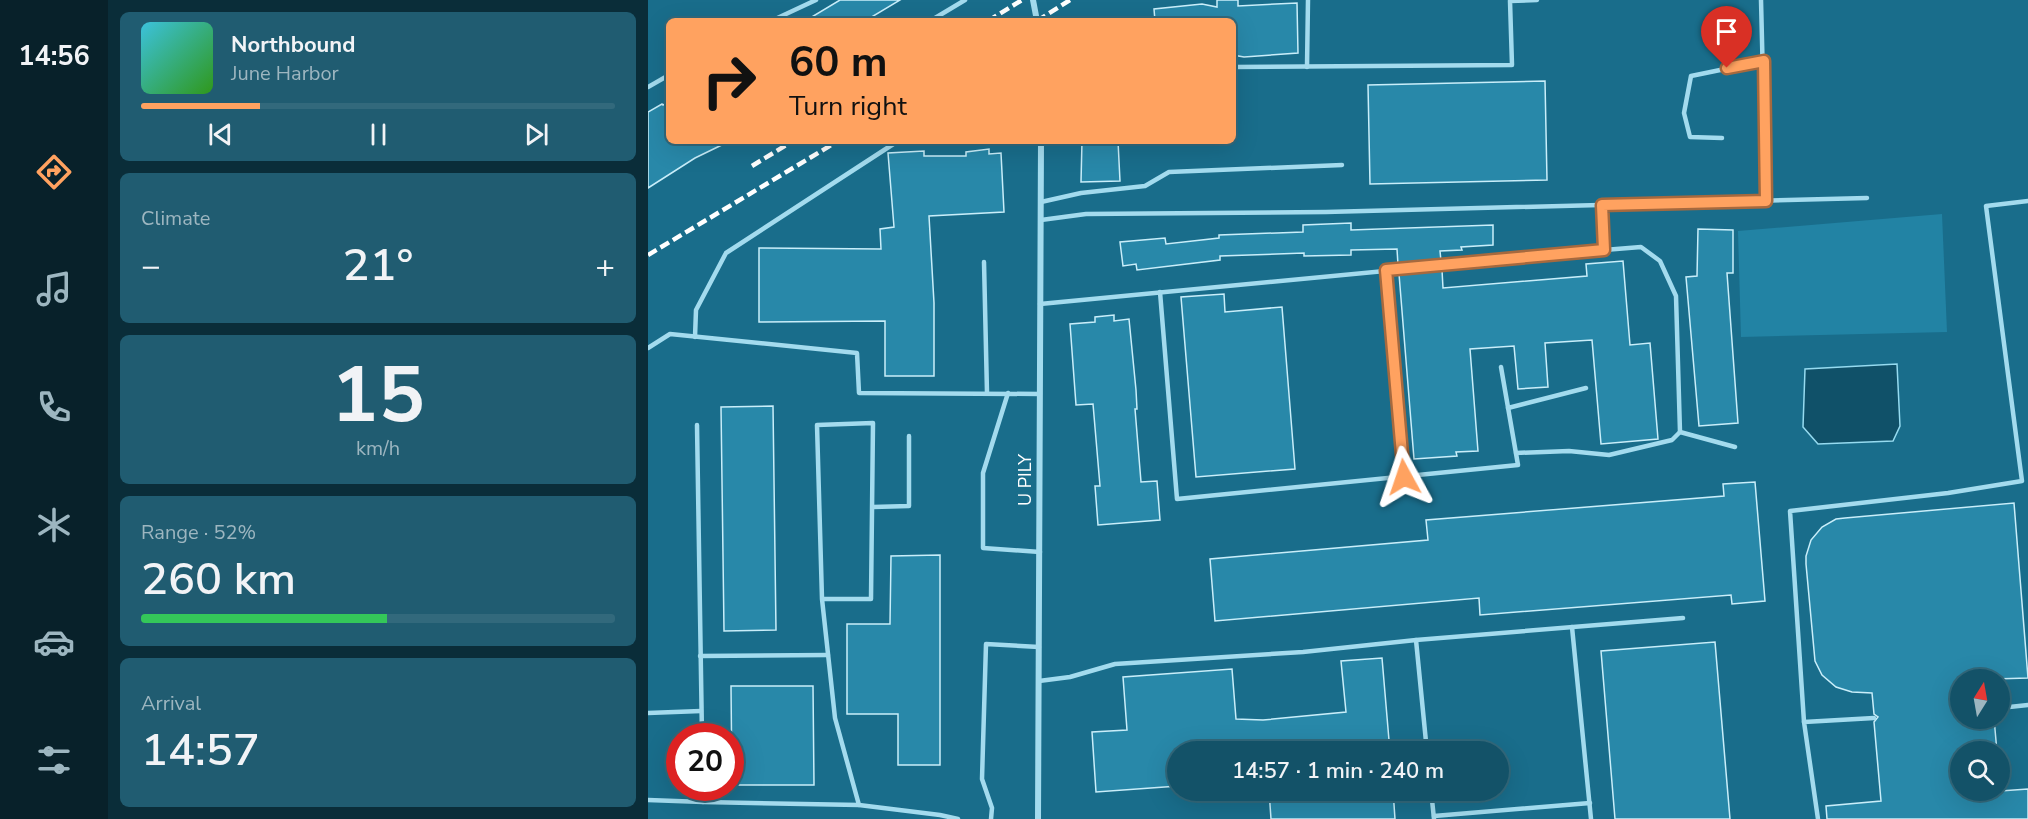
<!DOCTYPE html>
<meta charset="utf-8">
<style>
:root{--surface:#135268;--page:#205c71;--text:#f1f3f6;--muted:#9db6c0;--line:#32697c;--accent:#ffa260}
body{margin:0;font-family:"Nunito Sans",sans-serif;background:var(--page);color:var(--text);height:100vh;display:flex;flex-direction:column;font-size:22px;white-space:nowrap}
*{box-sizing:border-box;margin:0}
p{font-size:20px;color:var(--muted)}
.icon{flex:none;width:33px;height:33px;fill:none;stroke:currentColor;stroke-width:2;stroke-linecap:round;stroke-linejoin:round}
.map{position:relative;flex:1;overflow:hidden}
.drawer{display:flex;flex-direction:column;gap:12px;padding:12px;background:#0a2d39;width:540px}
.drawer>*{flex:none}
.banner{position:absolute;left:18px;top:18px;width:570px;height:126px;border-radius:9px;box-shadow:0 6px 24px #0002,0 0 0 2px var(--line);background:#ffa260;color:#111;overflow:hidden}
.needle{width:39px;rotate:11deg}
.buttons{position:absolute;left:1302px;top:669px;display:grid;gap:12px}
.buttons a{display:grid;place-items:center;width:60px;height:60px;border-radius:50%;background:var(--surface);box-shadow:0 6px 24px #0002,0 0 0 2px var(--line);font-size:30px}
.speed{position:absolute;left:18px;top:723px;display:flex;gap:12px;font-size:30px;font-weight:700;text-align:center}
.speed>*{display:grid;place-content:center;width:78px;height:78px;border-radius:50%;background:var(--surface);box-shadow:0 6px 24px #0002,0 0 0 2px var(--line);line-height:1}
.speed .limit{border:9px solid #d22;background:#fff;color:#111}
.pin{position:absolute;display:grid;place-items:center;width:51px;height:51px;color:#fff;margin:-62px -26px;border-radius:50% 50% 50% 0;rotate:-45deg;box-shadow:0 0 6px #0007}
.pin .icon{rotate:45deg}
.me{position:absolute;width:66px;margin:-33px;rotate:355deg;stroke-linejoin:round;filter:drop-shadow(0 0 4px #0008)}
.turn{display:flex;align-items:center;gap:21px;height:126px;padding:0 24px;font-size:27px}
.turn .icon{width:78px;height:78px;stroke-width:2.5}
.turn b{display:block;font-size:42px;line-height:51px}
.big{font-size:45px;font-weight:600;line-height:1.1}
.drawer .tile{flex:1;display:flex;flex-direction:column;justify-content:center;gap:9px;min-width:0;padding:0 21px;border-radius:9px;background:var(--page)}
.drawer .dial{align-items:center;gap:0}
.dial b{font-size:78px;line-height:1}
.song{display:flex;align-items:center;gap:18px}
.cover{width:72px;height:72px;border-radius:9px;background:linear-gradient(135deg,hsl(190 70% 55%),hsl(110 70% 35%))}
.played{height:6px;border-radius:3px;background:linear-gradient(90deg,var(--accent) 25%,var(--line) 25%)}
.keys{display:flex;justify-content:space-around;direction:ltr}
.heat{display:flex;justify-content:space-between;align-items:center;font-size:33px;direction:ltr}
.charge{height:9px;border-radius:4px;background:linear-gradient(90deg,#34c759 52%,var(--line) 0)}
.trip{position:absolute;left:519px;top:741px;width:342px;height:60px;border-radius:30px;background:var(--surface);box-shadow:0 6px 24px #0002,0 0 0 2px var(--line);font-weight:600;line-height:60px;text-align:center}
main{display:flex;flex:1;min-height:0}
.tab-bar{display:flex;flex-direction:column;width:108px;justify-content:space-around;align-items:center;background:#08212a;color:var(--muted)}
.tab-bar .icon{width:42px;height:42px}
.tab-bar .on{color:var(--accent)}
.tab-bar b{font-size:27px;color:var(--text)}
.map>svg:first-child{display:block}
</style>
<main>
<nav class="tab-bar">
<b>14:56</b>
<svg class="icon on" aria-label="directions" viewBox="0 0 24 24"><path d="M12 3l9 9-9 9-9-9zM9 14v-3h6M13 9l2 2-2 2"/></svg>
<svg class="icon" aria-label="music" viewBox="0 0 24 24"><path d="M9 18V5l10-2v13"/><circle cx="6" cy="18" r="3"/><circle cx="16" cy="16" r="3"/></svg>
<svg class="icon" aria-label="phone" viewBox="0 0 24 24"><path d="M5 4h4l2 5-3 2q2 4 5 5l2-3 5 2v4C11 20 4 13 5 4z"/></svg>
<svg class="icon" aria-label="climate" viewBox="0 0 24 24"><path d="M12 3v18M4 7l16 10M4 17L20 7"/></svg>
<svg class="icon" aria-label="car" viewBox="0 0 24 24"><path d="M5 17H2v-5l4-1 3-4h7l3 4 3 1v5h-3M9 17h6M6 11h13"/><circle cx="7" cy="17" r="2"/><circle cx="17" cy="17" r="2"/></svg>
<svg class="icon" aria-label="filters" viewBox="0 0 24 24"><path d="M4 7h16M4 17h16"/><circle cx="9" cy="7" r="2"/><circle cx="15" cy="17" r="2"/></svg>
</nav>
<section class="drawer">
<div class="tile">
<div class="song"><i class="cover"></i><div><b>Northbound</b><p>June Harbor</p></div></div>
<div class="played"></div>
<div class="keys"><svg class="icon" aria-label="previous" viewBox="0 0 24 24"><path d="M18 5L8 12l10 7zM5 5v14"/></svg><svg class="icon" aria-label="pause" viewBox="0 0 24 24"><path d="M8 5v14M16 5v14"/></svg><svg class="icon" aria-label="next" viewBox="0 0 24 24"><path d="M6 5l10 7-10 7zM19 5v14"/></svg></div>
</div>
<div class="tile"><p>Climate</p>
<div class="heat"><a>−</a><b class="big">21°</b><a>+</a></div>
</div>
<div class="tile dial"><b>15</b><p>km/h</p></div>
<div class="tile"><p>Range · 52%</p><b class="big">260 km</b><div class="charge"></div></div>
<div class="tile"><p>Arrival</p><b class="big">14:57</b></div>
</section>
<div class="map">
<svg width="1380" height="819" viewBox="0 0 1380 819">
<rect width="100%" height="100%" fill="#196d8b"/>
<polygon fill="#2283a4" points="1294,214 1299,332 1093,337 1090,231"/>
<polygon fill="#105169" stroke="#96dbf0" stroke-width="1.5" points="1249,364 1252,426 1245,441 1170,444 1155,427 1157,369"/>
<g fill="#2888a9" stroke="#c9eefa" stroke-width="1.5">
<polygon points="192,0 252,0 217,21 157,21"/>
<polygon points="569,0 590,0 590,6 649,3 650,53 596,57 585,55 585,21 507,21 506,9 554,4 569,7"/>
<polygon points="897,81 899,180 722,184 720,85"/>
<polygon points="21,102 21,141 82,141 47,158 0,188 0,112 14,104 15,105"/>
<polygon points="434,141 470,141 472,181 433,182"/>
<polygon points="341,149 341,154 353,153 356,212 281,216 286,303 286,376 237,376 237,321 111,322 111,248 233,249 232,229 246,227 240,153 276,151 276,156 318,156 318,152"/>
<polygon points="703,223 703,230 845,225 845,245 813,247 814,250 792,251 793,261 750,265 749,249 703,250 703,255 656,256 656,253 572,256 572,260 489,270 488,264 475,266 472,242 517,238 518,244 571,238 571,235 655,232 655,225"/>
<polygon points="1050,229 1085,230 1085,273 1079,273 1090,423 1051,426 1038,277 1049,276"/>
<polygon points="975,261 982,345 1002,343 1010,439 953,444 944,340 897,343 900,387 870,389 866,346 822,349 830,451 808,452 809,456 766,459 751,274 794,270 795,288 939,276 938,264"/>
<polygon points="576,294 577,312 634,307 647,469 548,477 533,297"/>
<polygon points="466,315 466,321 481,319 488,390 489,409 487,409 493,482 509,481 512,520 450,525 447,486 452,486 445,404 428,405 422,324 447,322 447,317"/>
<polygon points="125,406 128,630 76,631 73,407"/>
<polygon points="1107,482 1117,601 1084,604 1083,595 832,615 831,598 567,621 562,559 780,540 778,520 1076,496 1075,484"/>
<polygon points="1366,503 1380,678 1312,680 1312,718 1346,718 1349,752 1312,752 1312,790 1352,791 1380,789 1380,819 1179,819 1178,806 1233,801 1226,722 1230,717 1226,714 1224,693 1204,692 1188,687 1174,675 1167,661 1158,564 1158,556 1163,540 1174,527 1188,519 1197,518"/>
<polygon points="292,555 292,765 250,765 250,714 199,714 199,624 242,624 243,556"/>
<polygon points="1067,642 1082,819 967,819 953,651"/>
<polygon points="734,658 742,752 530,752 530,786 448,792 444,732 479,730 475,677 584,669 588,719 615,720 698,712 693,661"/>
<polygon points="83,686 165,686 166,785 84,785"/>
<polygon points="621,790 745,790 747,819 623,819"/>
</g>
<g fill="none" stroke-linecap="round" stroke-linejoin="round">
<g stroke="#a3dbee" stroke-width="4.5">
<polyline points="1113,0 1118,201"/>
<polyline points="123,21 168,0"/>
<polyline points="282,21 317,0"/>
<polyline points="585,67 864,65 862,1 889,0"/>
<polyline points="659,67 660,0"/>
<polyline points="0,87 21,75"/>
<polyline points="1074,138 1042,137 1036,113 1043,76 1116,61"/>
<polyline points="393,202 433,193 497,186 521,172 694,165"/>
<polyline points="954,205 956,250 993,247 1012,261 1028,296 1032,432 1087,447"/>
<polyline points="393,220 438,214 678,212 1219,198"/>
<polyline points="336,262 339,393"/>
<polyline points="738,270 757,477"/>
<polyline points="512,292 529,499 870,465 853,367"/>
<polyline points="392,304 956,250"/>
<polyline points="47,337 48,310 78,253 250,141"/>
<polyline points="0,348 22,334 209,353 211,393 392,394"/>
<polyline points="360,393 335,473 335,548 392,552"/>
<polyline points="860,408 938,388"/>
<polyline points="49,425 54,736"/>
<polyline points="868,453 921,451 961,455 1024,440 1032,432"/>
<polyline points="225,507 261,506 261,436"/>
<polyline points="174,599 223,599 225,423 169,425 174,599 187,718 211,805 292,815 310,819"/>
<polyline points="924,627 943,819"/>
<polyline points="768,640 779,752"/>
<polyline points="52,656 180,655"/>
<polyline points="391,681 422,677 467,664 655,652 768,640 1035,618"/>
<polyline points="1352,708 1380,705"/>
<polyline points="0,713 53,711"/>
<polyline points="1156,722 1142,511 1300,493 1374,481 1338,206 1380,201"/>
<polyline points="55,788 55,802 211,805"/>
<polyline points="783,790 786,819"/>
<polyline points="0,800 55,802"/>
<polyline points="786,816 942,803"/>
<polyline points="343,819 344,808 334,779 338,644 391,647"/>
<polyline points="1170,819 1156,722 1226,718"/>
</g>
<g stroke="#a3dbee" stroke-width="6">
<polyline points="385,0 389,21"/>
<polyline points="390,819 393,141"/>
</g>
<g stroke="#fff" stroke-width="4.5" stroke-dasharray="10 4.5" stroke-linecap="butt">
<polyline points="340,21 374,0"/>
<polyline points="389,21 422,0"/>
<polyline points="104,166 145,141"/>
<polyline points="0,255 190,141"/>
</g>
</g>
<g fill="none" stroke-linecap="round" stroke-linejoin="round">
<g stroke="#a6693e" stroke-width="15">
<polyline id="route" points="756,477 738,270 956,250 954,205 1118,201 1116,61 1079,68"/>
</g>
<use href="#route" stroke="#ffa260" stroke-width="10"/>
</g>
<g text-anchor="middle" stroke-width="6" stroke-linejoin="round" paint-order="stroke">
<g font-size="18" fill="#fff" stroke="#196d8b">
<text transform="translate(377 480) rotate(-90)" y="6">U PILY</text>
</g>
</g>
</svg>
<div class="buttons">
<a><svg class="needle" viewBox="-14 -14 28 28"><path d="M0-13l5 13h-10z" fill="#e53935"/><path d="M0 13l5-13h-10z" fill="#9db6c0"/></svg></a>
<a><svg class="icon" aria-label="search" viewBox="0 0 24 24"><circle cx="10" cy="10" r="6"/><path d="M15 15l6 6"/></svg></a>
</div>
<div class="speed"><div class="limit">20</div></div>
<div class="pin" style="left:1079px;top:68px;background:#d93025"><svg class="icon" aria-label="arrive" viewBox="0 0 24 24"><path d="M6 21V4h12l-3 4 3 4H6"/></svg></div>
<svg class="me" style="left:756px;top:477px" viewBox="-20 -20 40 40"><path d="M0-17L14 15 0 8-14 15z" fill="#ffa260" stroke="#fff" stroke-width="4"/></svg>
<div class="trip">14:57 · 1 min · 240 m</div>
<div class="banner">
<div class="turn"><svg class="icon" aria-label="right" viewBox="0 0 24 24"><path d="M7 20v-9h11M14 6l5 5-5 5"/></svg><div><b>60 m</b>Turn right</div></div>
</div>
</div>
</main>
